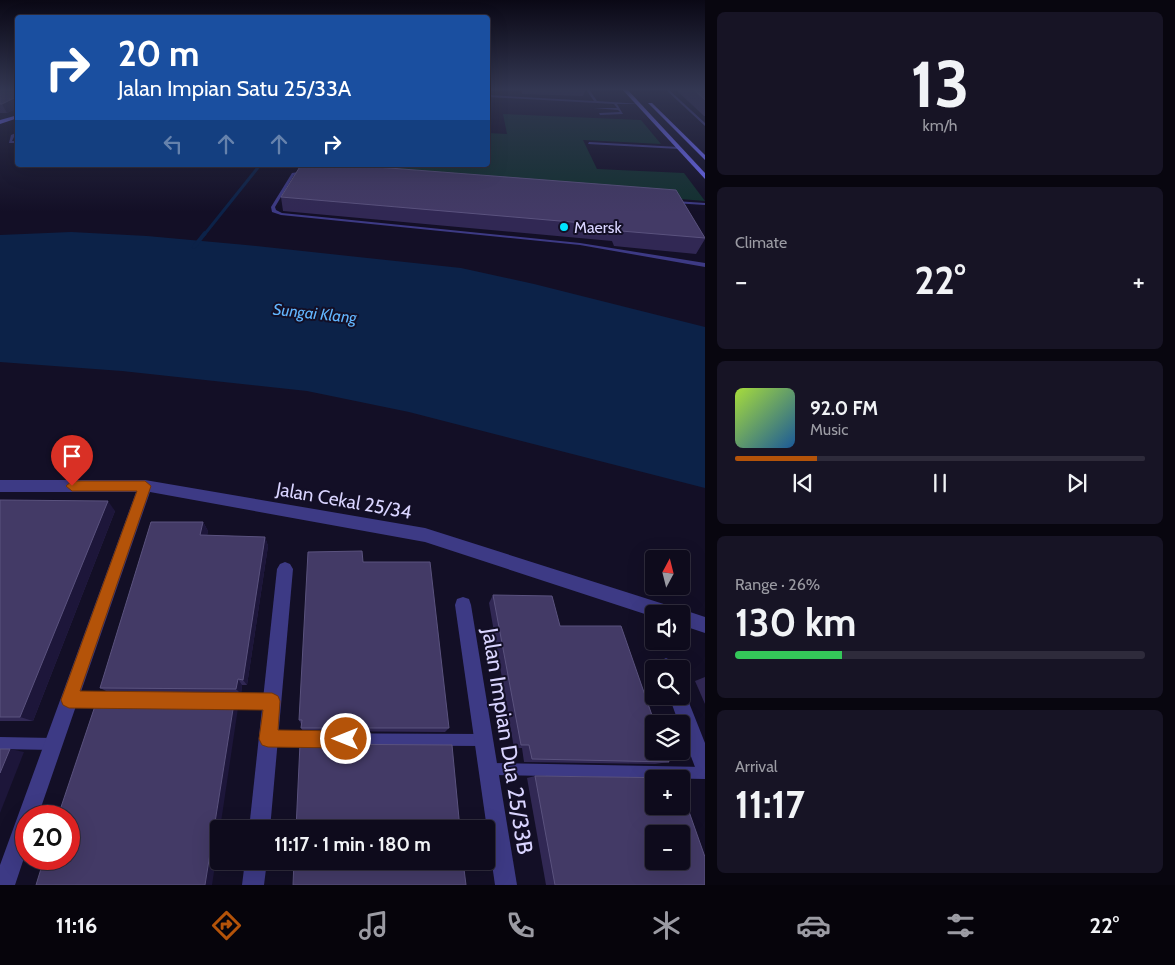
<!DOCTYPE html>
<meta charset="utf-8">
<style>
:root{--surface:#0e0b1c;--page:#171425;--text:#f1f3f6;--muted:#9b9ba3;--line:#2e2b3b;--accent:#b45309}
body{margin:0;font-family:Cabin,sans-serif;background:var(--page);color:var(--text);height:100vh;display:flex;flex-direction:column;font-size:19px;white-space:nowrap}
*{box-sizing:border-box;margin:0}
p{font-size:16px;color:var(--muted)}
.icon{flex:none;width:28px;height:28px;fill:none;stroke:currentColor;stroke-width:2;stroke-linecap:round;stroke-linejoin:round}
.map{position:relative;flex:1;overflow:hidden}
.details{display:flex;flex-direction:column;gap:12px;padding:12px;background:#08060f;width:470px}
.details>*{flex:none}
.guide{position:absolute;left:15px;top:15px;width:475px;height:152px;border-radius:5px;box-shadow:0 5px 20px #0002,0 0 0 1px var(--line);background:#1a4fa0;color:#fff;overflow:hidden}
.needle{width:32px;rotate:7deg}
.fabs{position:absolute;left:645px;top:550px;display:grid;gap:10px}
.fabs a{display:grid;place-items:center;width:45px;height:45px;border-radius:5px;background:var(--surface);box-shadow:0 5px 20px #0002,0 0 0 1px var(--line);font-size:25px}
.speed{position:absolute;left:15px;top:805px;display:flex;gap:10px;font-size:25px;font-weight:700;text-align:center}
.speed>*{display:grid;place-content:center;width:65px;height:65px;border-radius:50%;background:var(--surface);box-shadow:0 5px 20px #0002,0 0 0 1px var(--line);line-height:1}
.speed .limit{border:8px solid #d22;background:#fff;color:#111}
.pin{position:absolute;display:grid;place-items:center;width:42px;height:42px;color:#fff;margin:-51px -21px;border-radius:50% 50% 50% 0;rotate:-45deg;box-shadow:0 0 5px #0007}
.pin .icon{rotate:45deg}
.me{position:absolute;width:55px;margin:-28px;rotate:270deg;stroke-linejoin:round;filter:drop-shadow(0 0 4px #0008)}
.turn{display:flex;align-items:center;gap:18px;height:105px;padding:0 20px;font-size:22px}
.turn .icon{width:65px;height:65px;stroke-width:2.5}
.turn b{display:block;font-size:35px;line-height:42px}
.lanes{display:flex;align-items:center;height:48px;padding:0 20px;background:#0003;justify-content:center;gap:25px;direction:ltr}
.lanes .off{opacity:.35}
.big{font-size:38px;font-weight:700;line-height:1.1}
.details .card{flex:1;display:flex;flex-direction:column;justify-content:center;gap:8px;min-width:0;padding:0 18px;border-radius:8px;background:var(--page)}
.details .dial{align-items:center;gap:0}
.dial b{font-size:65px;line-height:1}
.song{display:flex;align-items:center;gap:15px}
.cover{width:60px;height:60px;border-radius:8px;background:linear-gradient(135deg,hsl(80 70% 55%),hsl(210 70% 35%))}
.played{height:5px;border-radius:2px;background:linear-gradient(90deg,var(--accent) 20%,var(--line) 20%)}
.keys{display:flex;justify-content:space-around;direction:ltr}
.heat{display:flex;justify-content:space-between;align-items:center;font-size:28px;direction:ltr}
.charge{height:8px;border-radius:4px;background:linear-gradient(90deg,#34c759 26%,var(--line) 0)}
.trip{position:absolute;left:210px;top:820px;width:285px;height:50px;border-radius:5px;background:var(--surface);box-shadow:0 5px 20px #0002,0 0 0 1px var(--line);font-weight:700;line-height:50px;text-align:center}
.dock{display:flex;height:80px;justify-content:space-around;align-items:center;background:#06040b;color:var(--muted)}
.dock .icon{width:35px;height:35px}
.dock .on{color:var(--accent)}
.dock b{font-size:22px;color:var(--text)}
main{display:flex;flex:1;min-height:0}
.map>svg:first-child{display:block}
</style>
<main>
<div class="map">
<svg width="705" height="885" viewBox="0 0 705 885">
<rect width="100%" height="100%" fill="#130f26"/>
<polygon fill="#12302f" points="503,114 641,120 661,144 583,140 597,169 684,173 705,201 284,167 286,165 488,165 488,133 507,134"/>
<polygon fill="#0c2248" points="71,232 147,236 246,245 461,268 534,284 705,327 705,488 409,412 307,391 122,371 0,362 0,235"/>
<g fill="none" stroke-linecap="round" stroke-linejoin="round">
<polyline stroke="#0c2248" stroke-width="3" points="204,235 260,165"/>
<polyline stroke="#0c2248" stroke-width="4" points="194,247 205,233"/>
<g fill="#3d3a85" fill-rule="evenodd">
<polygon points="585,88 588,88 597,101 641,104 617,104 623,114 600,115 599,113 620,112 618,110 594,108 617,108 614,104 488,97 488,95 594,101"/>
<polygon points="664,88 667,88 705,123 705,126"/>
<polygon points="18,132 18,135 14,137 12,141 18,141 18,143 9,143 11,135"/>
<polygon points="589,142 679,147 681,148 679,149 588,144"/>
<polygon points="304,171 305,171 305,173 294,175 275,207 276,210 282,213 580,243 705,263 705,267 580,245 281,215 272,212 271,207 292,173"/>
<polygon points="675,201 705,203 705,205 673,203 673,202"/>
<polygon points="69,695 272,696 276,697 277,701 276,705 272,706 69,705 65,704 64,700 65,696"/>
<polygon points="268,733 484,734 488,736 490,740 488,744 484,746 268,745 264,743 262,739 264,735"/>
<polygon points="0,737 53,738 57,740 59,744 57,748 53,750 0,749"/>
<polygon points="490,763 705,767 705,779 490,775 486,773 484,769 486,765"/>
</g>
<g fill="#3d3a85" fill-rule="evenodd">
<polygon points="0,480 145,480 425,528 670,606 677,611 681,609 705,617 705,633 681,625 681,614 654,614 654,617 425,542 150,492 38,816 26,816 26,852 15,885 0,885 0,865 136,492 0,492"/>
<polygon points="285,562 290,564 293,569 270,829 249,829 277,569 280,564"/>
<polygon points="463,597 469,599 471,605 517,885 495,885 455,605 457,599"/>
<polygon points="666,658 672,661 676,669 658,669 660,661"/>
<polygon points="681,688 684,690 705,743 705,778 698,775 681,730 681,724 679,724 669,696 681,696"/>
<polygon points="245,861 267,861 264,885 242,885"/>
</g>
<g fill="#6f6bff" fill-rule="evenodd">
<polygon points="626,88 705,173 705,179 621,88"/>
<polygon points="648,103 652,103 705,155 705,160"/>
<polygon points="18,115 18,118 0,124 0,120"/>
</g>
</g>
<g fill="#312854">
<polygon points="0,88 18,88 18,108 7,113 0,113"/>
<polygon points="521,88 586,88 583,96 522,94"/>
<polygon points="674,88 705,88 705,116 704,116"/>
<polygon points="301,165 705,238 705,239 696,254 614,246 612,241 283,211 281,197"/>
<polygon points="0,500 115,511 33,721 0,721"/>
<polygon points="203,522 208,531 207,535 265,537 268,546 247,685 242,685 241,694 110,693 100,688"/>
<polygon points="363,562 449,728 445,732 303,731 301,728 301,724 299,720"/>
<polygon points="493,595 560,626 669,762 655,764 524,762 522,748 514,748 489,603"/>
<polygon points="705,677 705,704 695,681"/>
<polygon points="535,776 705,885 546,885 527,778"/>
</g>
<g fill="#1d163a">
<polygon points="18,96 18,108 7,113 2,104"/>
<polygon points="108,501 115,511 33,721 20,717"/>
<polygon points="203,522 208,531 205,544 200,535"/>
<polygon points="265,537 268,546 247,685 243,680"/>
<polygon points="238,679 242,685 241,694 236,689"/>
<polygon points="234,703 238,708 220,829 219,829 219,839 212,885 205,885"/>
<polygon points="10,749 24,752 0,813 0,773"/>
</g>
<g fill="#433a66" stroke="#5a527e" fill-rule="evenodd">
<polygon points="0,88 18,88 18,96 2,104 0,104"/>
<polygon points="692,88 705,88 705,100"/>
<polygon points="301,165 350,165 676,190 705,238 621,231 618,226 281,197"/>
<polygon points="0,500 108,501 20,717 0,717"/>
<polygon points="151,522 203,522 200,535 265,537 243,680 238,679 236,689 100,688"/>
<polygon points="362,551 363,562 430,562 449,728 301,728 302,720 299,720 308,552"/>
<polygon points="493,595 552,596 560,626 621,626 655,724 654,724 654,751 665,751 669,762 532,759 529,745 521,745"/>
<polygon points="96,703 234,703 205,885 36,885 44,859 69,859 69,816 58,816"/>
<polygon points="300,744 452,745 460,829 296,829"/>
<polygon points="0,749 10,749 0,773"/>
<path d="M535 776 678 778 654 779V806H681V789L705 857V885H555ZM654 834H681V861H654Z"/>
<polygon points="294,861 463,861 466,885 293,885"/>
</g>
<linearGradient id="sky" x2="0" y2="1"><stop stop-color="#0a0815"/><stop offset="0.42" stop-color="#333752"/><stop offset="1" stop-color="#333752" stop-opacity="0"/></linearGradient>
<rect width="705" height="212" fill="url(#sky)"/>
<polygon fill="#b45309" stroke="#753606" points="72,481 145,481 151,486 80,691 272,693 278,696 280,701 278,730 346,731 353,733 355,739 353,745 346,748 268,747 262,745 259,739 263,710 69,708 63,705 61,700 137,491 72,491 66,486"/>
<circle fill="#00e5ff" stroke="#130f26" stroke-width="2" cx="564" cy="227" r="5"/>
<g text-anchor="middle" stroke-width="4" stroke-linejoin="round" paint-order="stroke">
<g font-size="16" fill="#d9d4ff" stroke="#130f26" text-anchor="start">
<text x="574" y="233">Maersk</text>
</g>
<g font-size="16" font-style="italic" fill="#62b6ff" stroke="#130f26">
<text transform="translate(315 313) rotate(6)" y="6">Sungai Klang</text>
</g>
<g font-size="19" fill="#d9d4ff" stroke="#130f26">
<text transform="translate(344 500) rotate(10)" y="7">Jalan Cekal 25/34</text>
</g>
<g font-size="22" fill="#d9d4ff" stroke="#130f26">
<text transform="translate(508 741) rotate(81)" y="8">Jalan Impian Dua 25/33B</text>
</g>
</g>
</svg>
<div class="fabs">
<a><svg class="needle" viewBox="-14 -14 28 28"><path d="M0-13l5 13h-10z" fill="#e53935"/><path d="M0 13l5-13h-10z" fill="#9b9ba3"/></svg></a>
<a><svg class="icon" aria-label="sound" viewBox="0 0 24 24"><path d="M4 9h4l5-4v14l-5-4H4zM17 9q2 3 0 6"/></svg></a>
<a><svg class="icon" aria-label="search" viewBox="0 0 24 24"><circle cx="10" cy="10" r="6"/><path d="M15 15l6 6"/></svg></a>
<a><svg class="icon" aria-label="layers" viewBox="0 0 24 24"><path d="M12 4l9 5-9 5-9-5zM3 14l9 5 9-5"/></svg></a>
<a>+</a>
<a>−</a>
</div>
<div class="speed"><div class="limit">20</div></div>
<div class="pin" style="left:72px;top:486px;background:#d93025"><svg class="icon" aria-label="arrive" viewBox="0 0 24 24"><path d="M6 21V4h12l-3 4 3 4H6"/></svg></div>
<svg class="me" style="left:346px;top:739px" viewBox="-20 -20 40 40"><circle r="17" fill="#b45309" stroke="#fff" stroke-width="3"/><path d="M0-11L8 9 0 5-8 9z" fill="#fff"/></svg>
<div class="trip">11:17 · 1 min · 180 m</div>
<div class="guide">
<div class="turn"><svg class="icon" aria-label="right" viewBox="0 0 24 24"><path d="M7 20v-9h11M14 6l5 5-5 5"/></svg><div><b>20 m</b>Jalan Impian Satu 25/33A</div></div>
<div class="lanes"><svg class="icon off" aria-label="left" viewBox="0 0 24 24"><path d="M17 20v-9H6M10 6l-5 5 5 5"/></svg><svg class="icon off" aria-label="ahead" viewBox="0 0 24 24"><path d="M12 20V5M6 11l6-6 6 6"/></svg><svg class="icon off" aria-label="ahead" viewBox="0 0 24 24"><path d="M12 20V5M6 11l6-6 6 6"/></svg><svg class="icon" aria-label="right" viewBox="0 0 24 24"><path d="M7 20v-9h11M14 6l5 5-5 5"/></svg></div>
</div>
</div>
<section class="details">
<div class="card dial"><b>13</b><p>km/h</p></div>
<div class="card"><p>Climate</p>
<div class="heat"><a>−</a><b class="big">22°</b><a>+</a></div>
</div>
<div class="card">
<div class="song"><i class="cover"></i><div><b>92.0 FM</b><p>Music</p></div></div>
<div class="played"></div>
<div class="keys"><svg class="icon" aria-label="previous" viewBox="0 0 24 24"><path d="M18 5L8 12l10 7zM5 5v14"/></svg><svg class="icon" aria-label="pause" viewBox="0 0 24 24"><path d="M8 5v14M16 5v14"/></svg><svg class="icon" aria-label="next" viewBox="0 0 24 24"><path d="M6 5l10 7-10 7zM19 5v14"/></svg></div>
</div>
<div class="card"><p>Range · 26%</p><b class="big">130 km</b><div class="charge"></div></div>
<div class="card"><p>Arrival</p><b class="big">11:17</b></div>
</section>
</main>
<nav class="dock">
<b>11:16</b>
<svg class="icon on" aria-label="directions" viewBox="0 0 24 24"><path d="M12 3l9 9-9 9-9-9zM9 14v-3h6M13 9l2 2-2 2"/></svg>
<svg class="icon" aria-label="music" viewBox="0 0 24 24"><path d="M9 18V5l10-2v13"/><circle cx="6" cy="18" r="3"/><circle cx="16" cy="16" r="3"/></svg>
<svg class="icon" aria-label="phone" viewBox="0 0 24 24"><path d="M5 4h4l2 5-3 2q2 4 5 5l2-3 5 2v4C11 20 4 13 5 4z"/></svg>
<svg class="icon" aria-label="climate" viewBox="0 0 24 24"><path d="M12 3v18M4 7l16 10M4 17L20 7"/></svg>
<svg class="icon" aria-label="car" viewBox="0 0 24 24"><path d="M5 17H2v-5l4-1 3-4h7l3 4 3 1v5h-3M9 17h6M6 11h13"/><circle cx="7" cy="17" r="2"/><circle cx="17" cy="17" r="2"/></svg>
<svg class="icon" aria-label="filters" viewBox="0 0 24 24"><path d="M4 7h16M4 17h16"/><circle cx="9" cy="7" r="2"/><circle cx="15" cy="17" r="2"/></svg>
<b>22°</b>
</nav>
